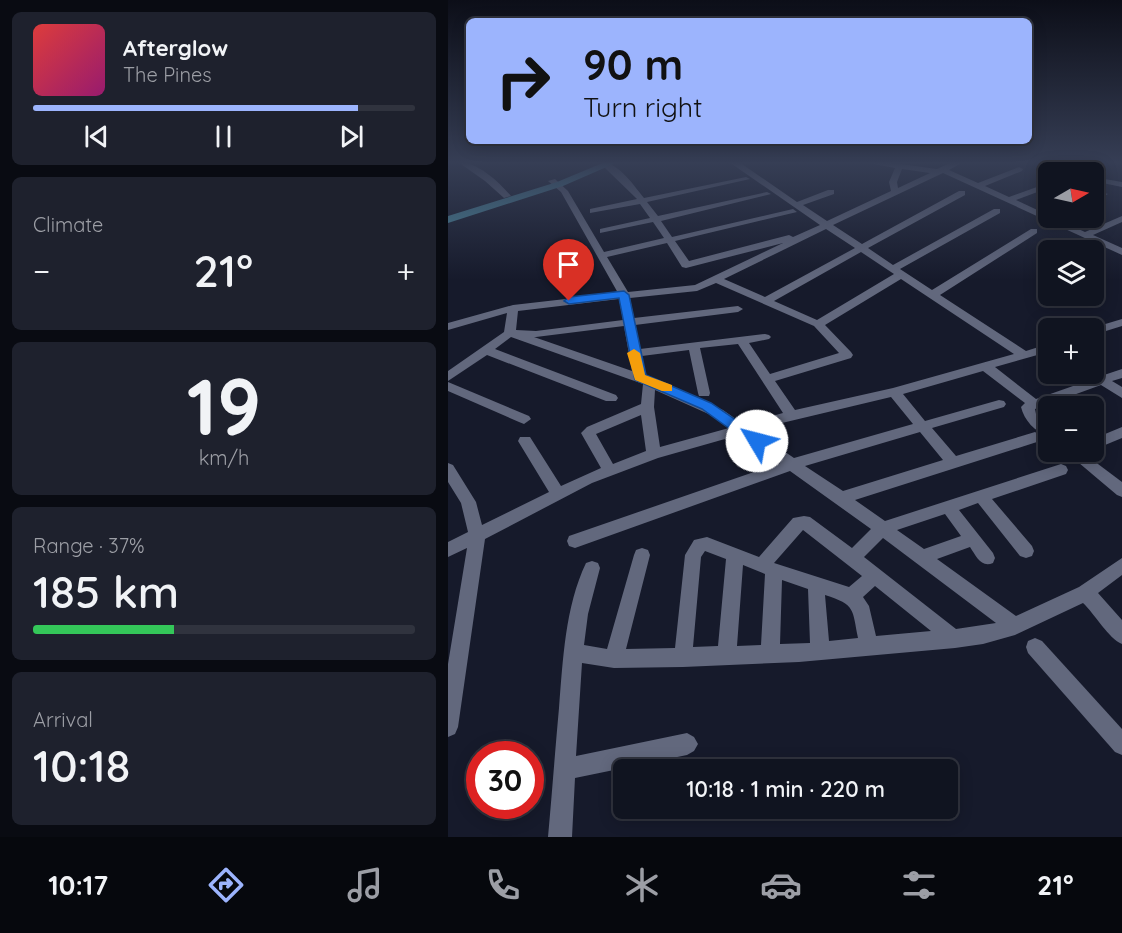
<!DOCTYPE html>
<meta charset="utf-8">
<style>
:root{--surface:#101420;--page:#1e212d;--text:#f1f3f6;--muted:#9c9ea5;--line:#30333e;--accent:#9cb4fd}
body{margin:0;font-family:Quicksand,sans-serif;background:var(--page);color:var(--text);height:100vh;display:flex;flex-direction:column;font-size:22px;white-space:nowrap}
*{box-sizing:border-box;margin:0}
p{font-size:20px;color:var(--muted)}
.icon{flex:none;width:33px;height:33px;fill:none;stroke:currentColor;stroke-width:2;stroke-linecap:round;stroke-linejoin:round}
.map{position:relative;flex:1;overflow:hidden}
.details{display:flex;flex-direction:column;gap:12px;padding:12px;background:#090b12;width:448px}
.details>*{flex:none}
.guide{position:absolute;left:18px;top:18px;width:566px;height:126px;border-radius:9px;box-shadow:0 3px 15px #0003,0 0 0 2px var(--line);background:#9cb4fd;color:#111;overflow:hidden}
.needle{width:39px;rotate:81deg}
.tools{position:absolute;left:590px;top:162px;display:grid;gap:12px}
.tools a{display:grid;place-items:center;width:66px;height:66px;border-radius:9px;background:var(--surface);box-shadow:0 3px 15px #0003,0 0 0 2px var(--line);font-size:30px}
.speed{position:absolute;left:18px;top:741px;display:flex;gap:12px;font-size:30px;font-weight:700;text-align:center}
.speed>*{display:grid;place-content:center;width:78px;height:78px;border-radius:50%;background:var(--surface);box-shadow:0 3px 15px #0003,0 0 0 2px var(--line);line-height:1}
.speed .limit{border:9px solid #d22;background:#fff;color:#111}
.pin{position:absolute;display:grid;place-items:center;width:51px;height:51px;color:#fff;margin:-62px -26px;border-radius:50% 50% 50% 0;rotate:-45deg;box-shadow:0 0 6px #0007}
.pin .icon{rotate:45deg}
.me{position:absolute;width:66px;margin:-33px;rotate:307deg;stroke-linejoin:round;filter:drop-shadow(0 0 4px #0008)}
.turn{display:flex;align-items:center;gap:21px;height:126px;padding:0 18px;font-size:27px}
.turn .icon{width:78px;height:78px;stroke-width:2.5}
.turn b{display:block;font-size:42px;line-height:51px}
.big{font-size:45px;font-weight:600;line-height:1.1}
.details .card{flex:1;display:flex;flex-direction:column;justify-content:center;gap:9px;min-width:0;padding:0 21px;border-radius:9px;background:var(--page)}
.details .dial{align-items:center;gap:0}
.dial b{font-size:78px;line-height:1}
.song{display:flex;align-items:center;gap:18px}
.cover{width:72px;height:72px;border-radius:9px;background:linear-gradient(135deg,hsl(0 70% 55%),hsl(320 70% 35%))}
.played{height:6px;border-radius:3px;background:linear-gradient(90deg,var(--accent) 85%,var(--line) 85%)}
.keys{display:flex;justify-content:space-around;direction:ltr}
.heat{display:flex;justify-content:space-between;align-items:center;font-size:33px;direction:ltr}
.charge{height:9px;border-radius:4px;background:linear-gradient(90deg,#34c759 37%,var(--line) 0)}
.trip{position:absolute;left:165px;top:759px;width:345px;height:60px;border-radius:9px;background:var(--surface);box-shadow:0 3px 15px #0003,0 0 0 2px var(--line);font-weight:600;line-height:60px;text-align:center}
.menu{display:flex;height:96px;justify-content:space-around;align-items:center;background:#06080d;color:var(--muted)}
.menu .icon{width:42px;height:42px}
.menu .selected{color:var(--accent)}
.menu b{font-size:27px;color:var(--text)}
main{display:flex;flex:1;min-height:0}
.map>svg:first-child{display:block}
</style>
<main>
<section class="details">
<div class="card">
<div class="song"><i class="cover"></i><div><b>Afterglow</b><p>The Pines</p></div></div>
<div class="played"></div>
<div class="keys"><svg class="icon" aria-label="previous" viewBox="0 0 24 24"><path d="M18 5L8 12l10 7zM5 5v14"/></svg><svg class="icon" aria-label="pause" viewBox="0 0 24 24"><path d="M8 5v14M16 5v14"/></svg><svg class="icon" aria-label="next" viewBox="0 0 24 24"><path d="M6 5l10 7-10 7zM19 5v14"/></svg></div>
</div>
<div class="card"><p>Climate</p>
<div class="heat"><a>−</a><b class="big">21°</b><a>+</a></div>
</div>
<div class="card dial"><b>19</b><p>km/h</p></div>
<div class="card"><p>Range · 37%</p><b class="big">185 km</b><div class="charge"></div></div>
<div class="card"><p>Arrival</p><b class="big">10:18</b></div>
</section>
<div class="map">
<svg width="674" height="837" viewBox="0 0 674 837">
<rect width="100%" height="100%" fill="#161a2b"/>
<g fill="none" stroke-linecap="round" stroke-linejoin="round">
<g fill="#62687d" fill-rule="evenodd">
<path d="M10 162C30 162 51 182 63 196L56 198 37 181Z"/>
<path d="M281 162H291L349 202 380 190H386V194L355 205 379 221 443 191 441 182 447 168 415 162H438L489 169 504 162H515L501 170 530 183 571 167 575 169 574 171 537 186 561 197 600 183V188L568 200 600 215V218H606L637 232 674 216V222L645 235 674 248V255L495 173 385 225 414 244 511 191H517V195L420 248 445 265 546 209H552V213L452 269 484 290 583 229H589V233L492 295 578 351 600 344V352L547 367 588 399 645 379 643 376C646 371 651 372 656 375L674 369V378L664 381 674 387V398L653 385 587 409 588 414 600 424V436C587 432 576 420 573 407L577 403 535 371 455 394 477 421 551 400 556 401 558 404 556 407 484 428 508 456 587 432 594 437 592 441 407 500 437 521 613 464 618 466 620 470 618 474 544 499 584 546 586 551 584 556 578 558 572 556 530 503 511 510 545 553 547 558 545 563C533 568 528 556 522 547L489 559 568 616 631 587 674 558V575L650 593 674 620V644C661 639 646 613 635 603L567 635 535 644 507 648 351 662 235 667 166 668 134 663 128 756 239 733 246 737 250 744 246 751 239 755 127 778 124 837H100C104 793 107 752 111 708 115 660 117 607 138 563L144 561 150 563 152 568 140 614 136 645 159 649 186 555 188 550 194 548 200 550 202 555 178 649 227 648 237 555 246 540 259 537 311 557 345 518 356 516 362 517 404 548 423 529 342 471 127 548 121 546 119 541 121 536 332 463 291 435 210 458 144 483 37 539 10 727 7 734 0 737V664L19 548 0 557V542L20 532 13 503 0 482V463L5 465 28 502 34 525 101 492 70 441 72 437H82L113 486 153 468 133 433 139 427 193 404 195 384 63 337 47 349 168 395 170 398 168 401H158L39 355 0 381V371L56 332 59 313 0 330V323L65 305 170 293 113 192 100 181 107 179 120 191 156 252 216 238 205 222 152 233V229L202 218 192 204 142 213V209L189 199 156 167V163C171 163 187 187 196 198L298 177 302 179 199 202 210 216 319 192 323 194 213 221 224 237 345 209 349 212 227 241 241 261 341 235 345 237 372 225ZM454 169 482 173 450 188 449 182ZM378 229 407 248 317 297 276 279ZM219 243 234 267 238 268 335 243 247 285 180 292 159 257ZM413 252 446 274 369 320 326 301ZM453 279 566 354 445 388 347 410 327 381 403 358 405 355 403 352 377 325ZM268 283 366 326 391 353 322 374 301 343 321 339 323 337 321 335 317 334 192 349 187 325 290 312 295 309 290 306 186 318 182 298 249 291ZM171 299 175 320 88 331 68 330 70 311ZM176 326 184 371 86 337H88ZM290 344 335 413 295 424 275 410 198 376 194 356 241 350 250 393 251 396H261L262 393 252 348ZM207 390 265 416 281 428 212 447 206 407ZM443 397 465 424 346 458 305 430ZM193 415 198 451 165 464 148 434ZM472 432 495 460 395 491 357 466ZM497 514 513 536 476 549 449 530ZM355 530 414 576 401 587 326 563ZM435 538 548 623 508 629 416 557ZM257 551 278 559 270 646 245 647 253 557ZM295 565 317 574 313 645 289 646ZM334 580 360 589 362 643 332 644ZM427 586 483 631 428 636 421 606 415 597ZM377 595C408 605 404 609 410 638L381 641Z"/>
<polygon points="584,162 598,162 627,172 616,172"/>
<polygon points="645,177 674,182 674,187 645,181"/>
<polygon points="653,192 660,194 645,201 645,195"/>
<polygon points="674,319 674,326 645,335 644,328"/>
<polygon points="0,382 81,416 83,419 76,424 71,422 0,391"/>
<polygon points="674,427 674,438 645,450 645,439"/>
<polygon points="618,452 634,452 674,482 674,497 669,495"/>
<polygon points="587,638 594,641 674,729 674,755 667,752 580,653 578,647 580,641"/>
</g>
<polygon fill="#49879c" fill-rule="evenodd" points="157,162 170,162 115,186 0,223 0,216 109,182"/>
</g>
<linearGradient id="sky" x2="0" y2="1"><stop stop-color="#0c0e18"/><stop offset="0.58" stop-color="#363e55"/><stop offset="1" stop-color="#363e55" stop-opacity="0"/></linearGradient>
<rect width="674" height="280" fill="url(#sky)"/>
<polygon fill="#1a73e8" stroke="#114b97" stroke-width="1.5" points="176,291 181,295 198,375 263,403 314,438 314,445 304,445 254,409 187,380 171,298 121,304 116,301 121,297"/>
<polygon fill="#f59e0b" points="186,349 192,353 197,375 224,385 224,391 214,391 187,380 179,353"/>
</svg>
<div class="tools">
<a><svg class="needle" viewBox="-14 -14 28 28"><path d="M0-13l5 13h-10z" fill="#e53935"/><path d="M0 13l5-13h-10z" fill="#9c9ea5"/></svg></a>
<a><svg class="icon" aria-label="layers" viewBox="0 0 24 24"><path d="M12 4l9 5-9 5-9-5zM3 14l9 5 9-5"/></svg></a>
<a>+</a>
<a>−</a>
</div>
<div class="speed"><div class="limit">30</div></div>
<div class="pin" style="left:121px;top:301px;background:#d93025"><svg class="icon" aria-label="arrive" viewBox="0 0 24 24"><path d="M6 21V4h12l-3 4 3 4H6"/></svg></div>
<svg class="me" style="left:309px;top:441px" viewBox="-20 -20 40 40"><circle r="19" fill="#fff"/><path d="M0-13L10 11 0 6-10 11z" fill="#1a73e8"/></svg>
<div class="trip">10:18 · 1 min · 220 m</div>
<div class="guide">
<div class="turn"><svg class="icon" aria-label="right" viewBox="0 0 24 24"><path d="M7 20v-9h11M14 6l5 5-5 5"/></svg><div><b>90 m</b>Turn right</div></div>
</div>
</div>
</main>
<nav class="menu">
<b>10:17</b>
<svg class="icon selected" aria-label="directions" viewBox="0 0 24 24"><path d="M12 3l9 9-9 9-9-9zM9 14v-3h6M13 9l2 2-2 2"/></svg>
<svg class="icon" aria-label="music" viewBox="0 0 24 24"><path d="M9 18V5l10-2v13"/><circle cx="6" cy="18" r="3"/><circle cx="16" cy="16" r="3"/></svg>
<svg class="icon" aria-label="phone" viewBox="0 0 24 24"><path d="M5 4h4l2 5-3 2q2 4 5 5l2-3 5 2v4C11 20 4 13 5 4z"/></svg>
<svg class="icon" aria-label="climate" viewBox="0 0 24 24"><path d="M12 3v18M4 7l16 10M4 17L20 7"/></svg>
<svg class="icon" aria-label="car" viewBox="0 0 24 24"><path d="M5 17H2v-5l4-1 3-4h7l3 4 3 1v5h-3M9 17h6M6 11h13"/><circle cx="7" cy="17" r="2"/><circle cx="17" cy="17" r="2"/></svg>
<svg class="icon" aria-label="filters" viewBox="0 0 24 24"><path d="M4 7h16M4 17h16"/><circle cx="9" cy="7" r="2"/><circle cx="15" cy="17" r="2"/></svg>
<b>21°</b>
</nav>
